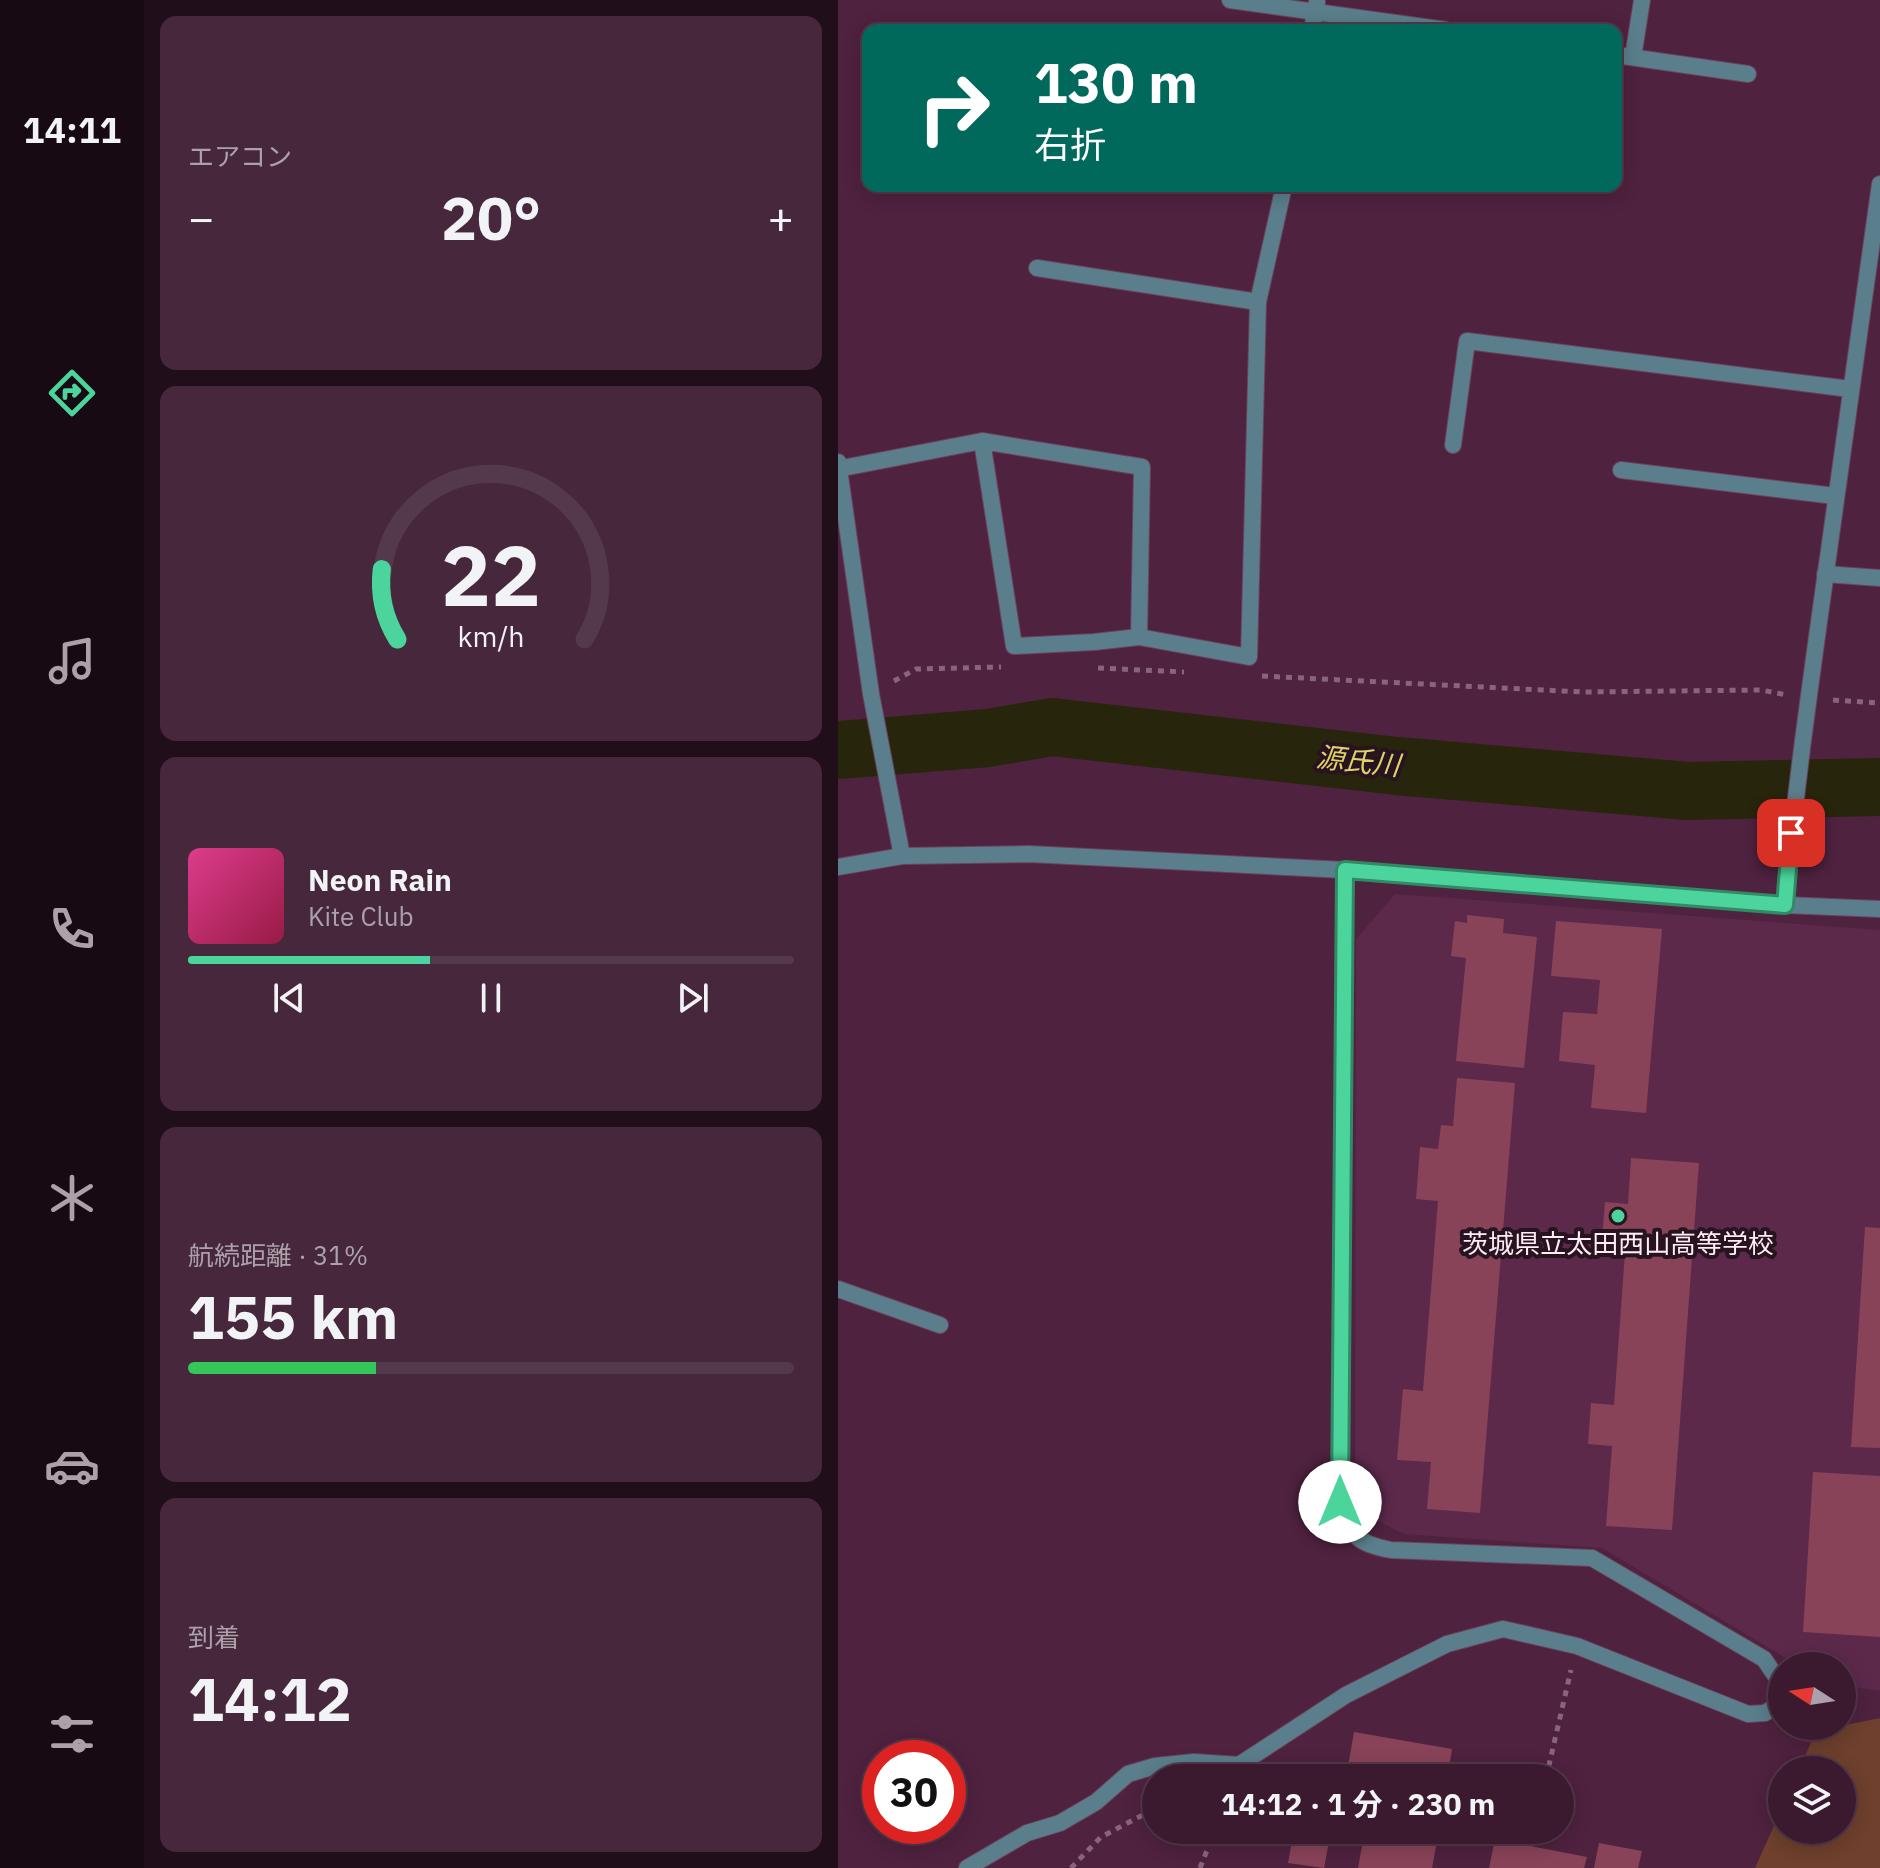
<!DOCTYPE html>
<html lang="ja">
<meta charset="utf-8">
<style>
:root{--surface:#3b1a2f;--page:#46273b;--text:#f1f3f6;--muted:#aca1aa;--line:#54384b;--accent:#4bd49b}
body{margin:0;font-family:"IBM Plex Sans","Noto Sans JP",sans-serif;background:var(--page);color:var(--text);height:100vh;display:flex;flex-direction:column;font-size:30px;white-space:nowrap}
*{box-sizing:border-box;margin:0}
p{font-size:26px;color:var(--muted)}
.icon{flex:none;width:44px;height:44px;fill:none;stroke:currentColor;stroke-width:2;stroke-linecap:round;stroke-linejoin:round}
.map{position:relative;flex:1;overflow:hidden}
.side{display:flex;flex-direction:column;gap:16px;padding:16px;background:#200e1a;width:694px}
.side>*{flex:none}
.hud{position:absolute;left:24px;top:24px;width:760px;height:168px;border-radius:16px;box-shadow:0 4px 20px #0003,0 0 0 2px var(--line);background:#00695c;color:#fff;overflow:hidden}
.needle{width:52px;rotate:282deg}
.fabs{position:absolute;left:930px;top:1652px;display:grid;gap:16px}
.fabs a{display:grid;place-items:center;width:88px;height:88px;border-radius:50%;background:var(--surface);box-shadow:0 4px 20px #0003,0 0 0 2px var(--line);font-size:40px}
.speed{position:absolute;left:24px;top:1740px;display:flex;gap:16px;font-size:40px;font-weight:700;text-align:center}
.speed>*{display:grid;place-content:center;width:104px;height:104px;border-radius:50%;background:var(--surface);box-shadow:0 4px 20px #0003,0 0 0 2px var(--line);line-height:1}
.speed .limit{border:12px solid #d22;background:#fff;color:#111}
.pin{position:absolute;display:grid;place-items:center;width:68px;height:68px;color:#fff;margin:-34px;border-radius:16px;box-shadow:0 4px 12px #0006}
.me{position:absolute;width:88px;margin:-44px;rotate:0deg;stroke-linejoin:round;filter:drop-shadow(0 0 6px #0008)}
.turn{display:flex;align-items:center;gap:28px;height:168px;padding:0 40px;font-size:36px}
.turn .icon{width:104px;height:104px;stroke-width:2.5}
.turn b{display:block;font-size:56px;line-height:68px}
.big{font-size:60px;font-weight:700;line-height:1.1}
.side .tile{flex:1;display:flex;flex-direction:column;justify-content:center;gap:12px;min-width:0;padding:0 28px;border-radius:16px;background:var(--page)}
.side .dial{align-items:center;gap:0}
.dial svg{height:208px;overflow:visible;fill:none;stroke:var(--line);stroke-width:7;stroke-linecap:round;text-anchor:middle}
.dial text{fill:var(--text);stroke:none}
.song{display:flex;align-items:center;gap:24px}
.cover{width:96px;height:96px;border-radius:12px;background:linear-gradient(135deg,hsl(330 70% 55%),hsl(340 70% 35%))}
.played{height:8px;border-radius:4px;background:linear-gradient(90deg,var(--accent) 40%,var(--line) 40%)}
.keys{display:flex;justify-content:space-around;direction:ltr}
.heat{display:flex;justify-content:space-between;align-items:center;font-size:44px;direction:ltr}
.charge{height:12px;border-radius:6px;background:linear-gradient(90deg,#34c759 31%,var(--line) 0)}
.trip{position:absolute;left:304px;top:1764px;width:432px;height:80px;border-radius:40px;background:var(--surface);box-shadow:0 4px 20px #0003,0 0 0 2px var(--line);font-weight:700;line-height:80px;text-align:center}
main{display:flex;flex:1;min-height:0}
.menu{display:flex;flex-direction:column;width:144px;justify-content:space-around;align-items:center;background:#180a13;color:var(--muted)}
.menu .icon{width:56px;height:56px}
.menu .current{color:var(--accent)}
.menu b{font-size:36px;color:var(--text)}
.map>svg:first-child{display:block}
</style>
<main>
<nav class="menu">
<b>14:11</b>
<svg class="icon current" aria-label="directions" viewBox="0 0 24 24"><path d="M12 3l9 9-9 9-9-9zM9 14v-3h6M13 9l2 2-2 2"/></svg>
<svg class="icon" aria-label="music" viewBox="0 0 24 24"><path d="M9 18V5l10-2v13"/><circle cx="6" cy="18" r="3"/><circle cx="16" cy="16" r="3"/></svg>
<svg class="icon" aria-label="phone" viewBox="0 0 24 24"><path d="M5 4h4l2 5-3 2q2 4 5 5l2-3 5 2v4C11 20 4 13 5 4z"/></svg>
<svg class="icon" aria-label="climate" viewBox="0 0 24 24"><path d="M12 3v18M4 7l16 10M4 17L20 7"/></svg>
<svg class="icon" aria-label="car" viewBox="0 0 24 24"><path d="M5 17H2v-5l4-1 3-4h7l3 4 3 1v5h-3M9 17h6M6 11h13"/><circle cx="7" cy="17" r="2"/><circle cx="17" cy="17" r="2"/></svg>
<svg class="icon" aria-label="filters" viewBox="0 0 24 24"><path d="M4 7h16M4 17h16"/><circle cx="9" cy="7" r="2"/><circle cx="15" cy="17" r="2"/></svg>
</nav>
<section class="side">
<div class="tile"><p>エアコン</p>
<div class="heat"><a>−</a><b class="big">20°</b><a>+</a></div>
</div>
<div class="tile dial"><svg viewBox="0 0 100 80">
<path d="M14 69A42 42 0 1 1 86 69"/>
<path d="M14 69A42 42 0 0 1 8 42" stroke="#4bd49b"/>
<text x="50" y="56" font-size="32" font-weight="700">22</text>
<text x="50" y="72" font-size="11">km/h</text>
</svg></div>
<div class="tile">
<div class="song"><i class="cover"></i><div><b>Neon Rain</b><p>Kite Club</p></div></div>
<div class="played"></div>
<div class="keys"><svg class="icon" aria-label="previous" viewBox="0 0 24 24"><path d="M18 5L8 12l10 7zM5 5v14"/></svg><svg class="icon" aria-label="pause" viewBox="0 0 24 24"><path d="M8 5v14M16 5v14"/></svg><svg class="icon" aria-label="next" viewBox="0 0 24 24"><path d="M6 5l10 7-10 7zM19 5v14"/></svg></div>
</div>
<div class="tile"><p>航続距離 · 31%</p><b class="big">155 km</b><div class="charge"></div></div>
<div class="tile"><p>到着</p><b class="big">14:12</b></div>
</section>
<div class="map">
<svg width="1042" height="1868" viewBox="0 0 1042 1868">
<rect width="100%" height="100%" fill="#4f223f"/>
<polygon fill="#5c294b" points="557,894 1042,930 1042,1691 1004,1685 1004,1666 957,1666 953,1661 764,1548 566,1534 531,1517 517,1493 518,939"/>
<polygon fill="#6e402d" points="1042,1718 1042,1868 917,1868 944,1808 944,1830 1004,1830 1004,1770 961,1770 978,1731"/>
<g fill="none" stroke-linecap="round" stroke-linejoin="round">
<polyline stroke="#28250d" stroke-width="58" points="0,750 150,738 214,727 559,766 850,791 1042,787"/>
</g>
<g fill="#894358">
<polygon points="629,915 666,919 665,933 699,937 686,1068 618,1061 628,958 613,956 617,921 629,923"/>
<polygon points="718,921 824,929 808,1113 753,1108 757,1065 721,1061 725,1012 759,1014 762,980 713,976"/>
<polygon points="619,1078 677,1083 642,1513 589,1509 593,1462 559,1460 565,1389 585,1391 600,1201 578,1199 582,1147 600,1149 603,1125 615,1126"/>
<polygon points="793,1158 861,1163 834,1530 768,1526 774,1446 750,1444 753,1403 776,1405 787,1253 763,1251 767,1202 790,1204"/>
<polygon points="1027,1227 1042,1228 1042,1448 1013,1447"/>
<polygon points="975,1472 1042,1476 1042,1637 965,1632"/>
<polygon points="516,1732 614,1749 611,1769 634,1773 633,1778 508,1778"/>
<polygon points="456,1830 493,1830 486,1868 450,1863"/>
<polygon points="527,1830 601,1830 594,1868 520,1868"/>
<polygon points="657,1839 749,1857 746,1868 651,1868"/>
<polygon points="761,1843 804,1851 800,1868 756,1868"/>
</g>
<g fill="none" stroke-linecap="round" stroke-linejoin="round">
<g stroke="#6b425c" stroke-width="18">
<g id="service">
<polyline points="783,470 997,496"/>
<polyline points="301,637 411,657 420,302"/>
<polyline points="0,1289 102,1325"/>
</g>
</g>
<g stroke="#6b425c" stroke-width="18">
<g id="minor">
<polyline points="392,0 608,30"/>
<polyline points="474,30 479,2"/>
<polyline points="778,55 910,74"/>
<polyline points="795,57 804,0"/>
<polyline points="199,268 420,302 446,186"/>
<polyline points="615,445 629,341 1012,389"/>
<polyline points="0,469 144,441 304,467 301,637 256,642 176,646 144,441"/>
<polyline points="987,574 1042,578"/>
<path d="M947 905C955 811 968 716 981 622 1000 476 1021 330 1042 184"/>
<path d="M129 1868 189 1833 222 1823 258 1802 290 1774 317 1766 356 1762 401 1765 508 1695 609 1644 665 1629 739 1646 910 1714 927 1713 941 1704 939 1678 926 1659 754 1558 553 1550C517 1543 514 1536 502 1502L507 870"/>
</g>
</g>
<g stroke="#6b425c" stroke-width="18">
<g id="tertiary">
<polyline points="0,462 33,694 64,856"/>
<polyline points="0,867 64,856 191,854 507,870 947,905 1042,909"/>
</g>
</g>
<g stroke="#89657c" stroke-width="5" stroke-dasharray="6 6" stroke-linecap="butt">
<polyline points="260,668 346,672"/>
<polyline points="424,676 745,692 923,690 949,695"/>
<polyline points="56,681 78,669 163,667"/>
<polyline points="995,700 1042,703"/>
<polyline points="708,1778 733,1670"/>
<polyline points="233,1868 263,1837 318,1808"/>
<polyline points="362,1868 377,1830"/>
</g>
<use href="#service" stroke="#5a7e8b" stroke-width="16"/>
<use href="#minor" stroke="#5a7e8b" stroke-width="16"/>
<use href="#tertiary" stroke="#5a7e8b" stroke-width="16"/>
</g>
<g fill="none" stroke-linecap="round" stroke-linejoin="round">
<g stroke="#318a65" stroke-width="20">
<polyline id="route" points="502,1502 507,870 947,905 953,833"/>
</g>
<use href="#route" stroke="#4bd49b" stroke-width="14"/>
</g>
<circle fill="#4bd49b" stroke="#281421" stroke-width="3" cx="780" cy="1216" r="8"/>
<g text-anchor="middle" stroke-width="8" stroke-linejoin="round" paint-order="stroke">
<g font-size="26" fill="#fdebf5" stroke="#281421">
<text x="780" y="1253">茨城県立太田西山高等学校</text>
</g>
<g font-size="28" font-style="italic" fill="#dfd267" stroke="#281421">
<text transform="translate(520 761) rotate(6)" y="10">源氏川</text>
</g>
</g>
</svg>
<div class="fabs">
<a><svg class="needle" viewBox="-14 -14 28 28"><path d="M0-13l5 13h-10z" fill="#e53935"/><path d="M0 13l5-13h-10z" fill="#aca1aa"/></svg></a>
<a><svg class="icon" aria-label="layers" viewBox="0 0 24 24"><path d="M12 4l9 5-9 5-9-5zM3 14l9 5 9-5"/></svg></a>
</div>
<div class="speed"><div class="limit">30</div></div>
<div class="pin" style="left:953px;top:833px;background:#d93025"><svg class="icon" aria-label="arrive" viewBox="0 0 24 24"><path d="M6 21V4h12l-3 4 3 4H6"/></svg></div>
<svg class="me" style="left:502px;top:1502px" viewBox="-20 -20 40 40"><circle r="19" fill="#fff"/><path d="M0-13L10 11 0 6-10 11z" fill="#4bd49b"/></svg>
<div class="trip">14:12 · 1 分 · 230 m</div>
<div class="hud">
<div class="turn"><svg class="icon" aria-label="right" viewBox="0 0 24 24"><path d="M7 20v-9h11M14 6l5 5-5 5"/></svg><div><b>130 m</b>右折</div></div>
</div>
</div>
</main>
